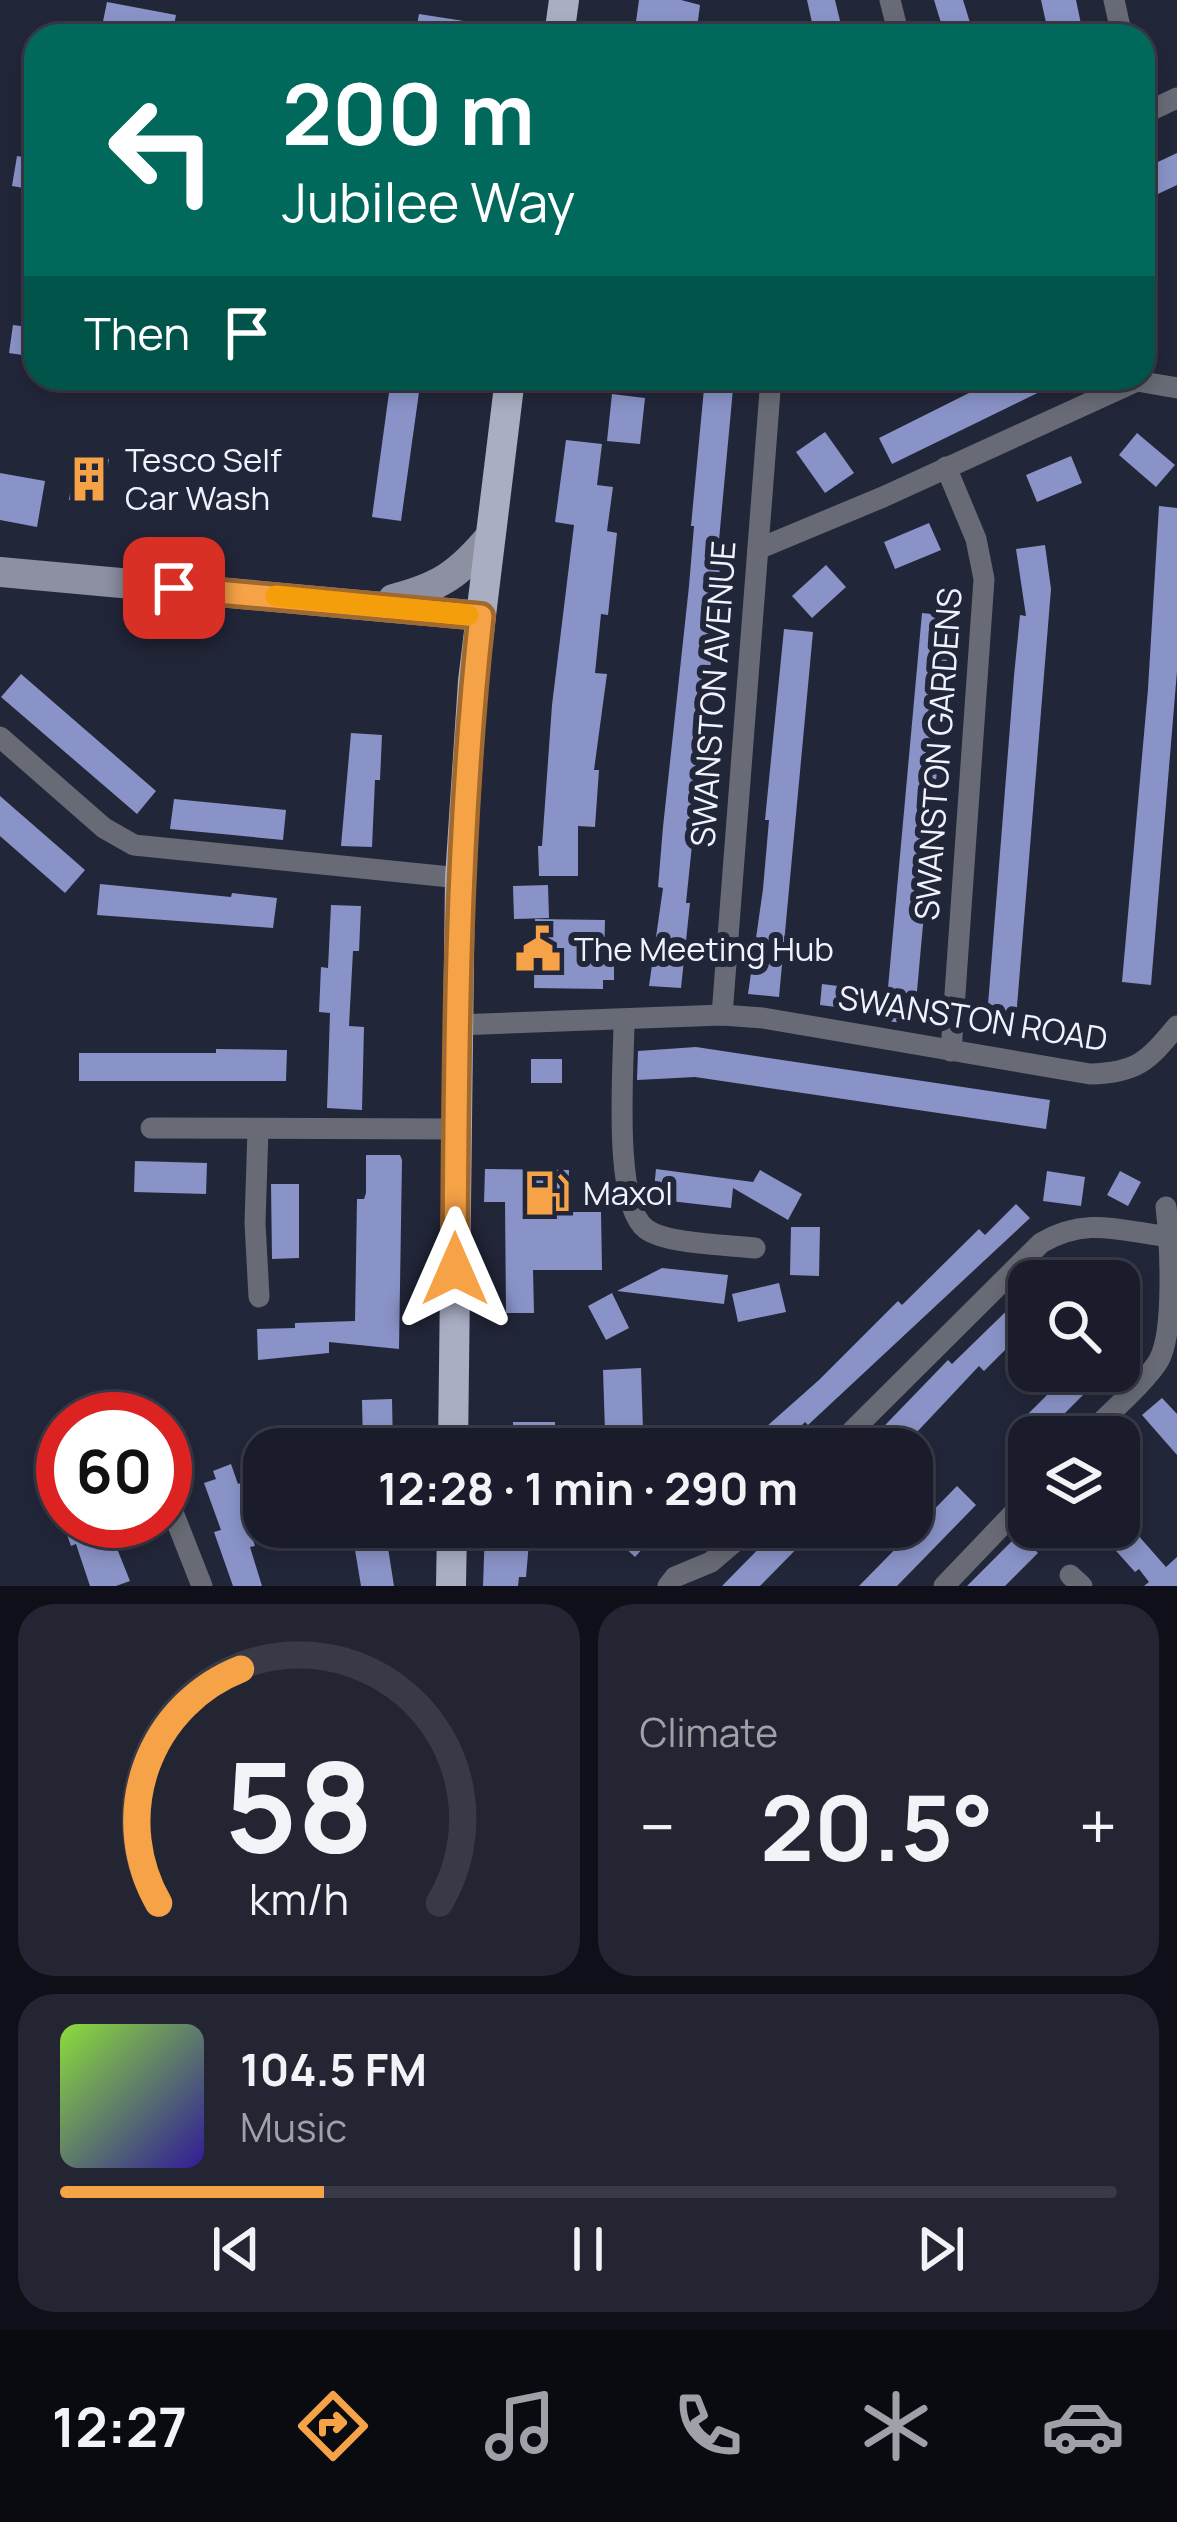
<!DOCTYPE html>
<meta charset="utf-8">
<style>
:root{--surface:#1a1c2b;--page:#232533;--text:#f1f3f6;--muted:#9fa1a9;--line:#383a47;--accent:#f6a246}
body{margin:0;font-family:Manrope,sans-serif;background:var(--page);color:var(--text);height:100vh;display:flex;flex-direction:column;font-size:45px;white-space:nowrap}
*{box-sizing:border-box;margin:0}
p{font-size:39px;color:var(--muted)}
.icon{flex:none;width:66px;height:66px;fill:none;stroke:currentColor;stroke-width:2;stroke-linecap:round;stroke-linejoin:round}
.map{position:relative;height:1586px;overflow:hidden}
.sheet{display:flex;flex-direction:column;gap:18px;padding:18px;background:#0e0f18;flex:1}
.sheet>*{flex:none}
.top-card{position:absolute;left:24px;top:24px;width:1131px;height:366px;border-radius:36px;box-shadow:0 6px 18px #0003,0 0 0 3px var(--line);background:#00695c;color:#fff;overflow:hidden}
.fabs{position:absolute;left:1008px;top:1260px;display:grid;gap:24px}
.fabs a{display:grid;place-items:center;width:132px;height:132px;border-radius:24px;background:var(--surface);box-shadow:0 6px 18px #0003,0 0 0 3px var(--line);font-size:60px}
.speed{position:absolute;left:36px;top:1392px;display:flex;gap:24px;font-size:60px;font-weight:700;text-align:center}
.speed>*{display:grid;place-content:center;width:156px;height:156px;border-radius:50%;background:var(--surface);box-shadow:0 6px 18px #0003,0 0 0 3px var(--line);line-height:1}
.speed .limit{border:18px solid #d22;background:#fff;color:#111}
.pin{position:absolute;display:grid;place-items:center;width:102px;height:102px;color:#fff;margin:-51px;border-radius:24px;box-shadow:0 6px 18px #0006}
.me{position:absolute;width:132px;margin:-66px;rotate:0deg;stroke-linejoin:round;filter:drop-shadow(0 0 9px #0008)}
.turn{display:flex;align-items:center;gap:42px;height:252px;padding:0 60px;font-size:54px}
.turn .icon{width:156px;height:156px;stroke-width:2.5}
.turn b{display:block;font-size:84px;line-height:102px}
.then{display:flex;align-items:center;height:114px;padding:0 60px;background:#0003;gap:24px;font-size:45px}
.big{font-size:90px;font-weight:700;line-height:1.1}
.sheet .widget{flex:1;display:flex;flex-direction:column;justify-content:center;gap:18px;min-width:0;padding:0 42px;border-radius:36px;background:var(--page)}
.sheet .dial{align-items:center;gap:0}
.dial svg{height:312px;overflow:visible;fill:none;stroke:var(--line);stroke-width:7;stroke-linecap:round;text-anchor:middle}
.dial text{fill:var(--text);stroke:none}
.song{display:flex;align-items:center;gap:36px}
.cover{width:144px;height:144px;border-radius:18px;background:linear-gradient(135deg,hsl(90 70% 55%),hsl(250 70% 35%))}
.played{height:12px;border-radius:6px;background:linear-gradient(90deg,var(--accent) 25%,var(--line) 25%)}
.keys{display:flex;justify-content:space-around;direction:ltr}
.heat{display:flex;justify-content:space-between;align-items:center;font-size:66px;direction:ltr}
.sheet .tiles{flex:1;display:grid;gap:18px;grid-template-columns:1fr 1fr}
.widget:last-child{grid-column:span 2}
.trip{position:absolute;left:243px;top:1428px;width:690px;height:120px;border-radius:36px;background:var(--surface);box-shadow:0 6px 18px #0003,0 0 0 3px var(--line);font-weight:700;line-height:120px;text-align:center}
.tabs{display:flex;height:192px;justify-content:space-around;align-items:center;background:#0a0b11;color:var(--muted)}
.tabs .icon{width:84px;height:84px}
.tabs .selected{color:var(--accent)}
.tabs b{font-size:54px;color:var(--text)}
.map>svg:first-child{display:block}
</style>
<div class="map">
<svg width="1177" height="1586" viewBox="0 0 1177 1586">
<rect width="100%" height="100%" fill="#222639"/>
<g fill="#8993c7">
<polygon points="639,0 681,0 700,5 696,36 634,36"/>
<polygon points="807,0 835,0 842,29 815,36"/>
<polygon points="934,0 963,0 972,29 945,36"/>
<polygon points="1041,0 1076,0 1082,29 1049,36"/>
<polygon points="107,2 176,15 172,36 100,36"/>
<polygon points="419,14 496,26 495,36 415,36"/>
<polygon points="1177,153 1177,185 1143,201 1143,169"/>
<polygon points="17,156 36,159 36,190 12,186"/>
<polygon points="13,325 36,328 36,357 9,353"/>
<polygon points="391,378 421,378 401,521 372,517"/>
<polygon points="705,378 734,378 719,540 722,541 717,603 686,903 690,903 681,988 649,986 663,888 658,887 663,827 689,586 694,526 691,526"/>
<polygon points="999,378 1068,378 892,464 879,438"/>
<polygon points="612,394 645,398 640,444 607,441"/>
<polygon points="825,432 854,473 825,493 796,452"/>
<polygon points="1137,433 1175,465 1156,487 1119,455"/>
<polygon points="566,440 602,444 597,485 613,487 607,531 617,533 608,615 601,614 595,673 607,674 594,770 599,770 595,827 578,826 578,876 539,876 538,846 542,846 552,705 574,525 555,522"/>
<polygon points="76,454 109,459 101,505 69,500"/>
<polygon points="1071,456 1082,483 1037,502 1026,475"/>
<polygon points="0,473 45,481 37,527 0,520"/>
<polygon points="1159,506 1177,508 1177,671 1151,985 1122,982 1148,689"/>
<polygon points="929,523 941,550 895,569 884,542"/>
<polygon points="1045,545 1051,589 1015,1031 986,1030 1014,676 1020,615 1026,616 1016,549"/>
<polygon points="826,565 846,587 812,618 792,596"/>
<polygon points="922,613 951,616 914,1024 885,1021"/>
<polygon points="784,629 813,632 779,997 748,994 763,889 769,820 765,820"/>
<polygon points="21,674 156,791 137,814 1,697"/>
<polygon points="351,733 382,735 380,780 375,780 372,847 341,846"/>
<polygon points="0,796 85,870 65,893 0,836"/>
<polygon points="174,799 286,810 283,840 170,829"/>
<polygon points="100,884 231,897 232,893 277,898 273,928 97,915"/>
<polygon points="548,885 549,918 514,919 513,886"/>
<polygon points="331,905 361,906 359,951 353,951 349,1026 364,1027 362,1110 327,1108 330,1013 319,1012 321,967 328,968"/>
<polygon points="535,919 605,920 604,962 614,962 614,980 603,980 603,989 534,988"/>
<polygon points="822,984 846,987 844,1008 820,1005"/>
<polygon points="696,1047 1050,1100 1046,1129 695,1077 637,1080 638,1051"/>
<polygon points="216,1049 287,1050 286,1081 79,1081 79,1053 216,1053"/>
<rect x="531" y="1059" width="31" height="24"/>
<polygon points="366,1155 400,1155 402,1160 399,1349 329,1342 329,1353 258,1360 257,1329 295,1328 295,1323 355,1321 357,1199 364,1199 366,1193"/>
<polygon points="135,1161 207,1163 206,1194 134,1192"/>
<polygon points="485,1169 569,1170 568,1212 601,1212 602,1270 533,1270 534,1313 506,1313 505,1202 484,1202"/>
<polygon points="656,1169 753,1182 760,1170 802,1194 788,1220 733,1188 731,1208 653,1199"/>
<polygon points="1047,1171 1085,1177 1081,1206 1043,1201"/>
<polygon points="1120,1171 1141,1182 1128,1206 1107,1195"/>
<polygon points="271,1184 299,1184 299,1258 272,1259"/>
<polygon points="1016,1204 1030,1218 808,1425 805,1422 779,1449 741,1449 819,1380 898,1301 902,1305 979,1229 985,1235"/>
<polygon points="791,1227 820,1227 819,1276 790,1275"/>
<polygon points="1082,1258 1103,1266 1097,1281 1073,1281"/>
<polygon points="662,1268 728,1275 724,1304 617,1291"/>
<polygon points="779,1283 786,1312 738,1322 732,1294"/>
<polygon points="1029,1289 1029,1326 984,1371 979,1366 901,1449 862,1449 948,1360 952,1364"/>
<polygon points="612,1293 629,1328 606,1340 588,1306"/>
<polygon points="641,1368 643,1430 605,1431 603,1370"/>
<polygon points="1071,1371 1107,1371 1041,1437 1023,1419"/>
<polygon points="1162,1398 1177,1414 1177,1455 1142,1415"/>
<polygon points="392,1399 393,1449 363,1449 362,1400"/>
<rect x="513" y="1422" width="42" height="27"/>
<polygon points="231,1464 238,1484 248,1480 254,1497 240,1502 255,1546 250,1547 262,1586 233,1586 214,1532 221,1530 204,1483 216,1479 213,1471"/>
<polygon points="957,1486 976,1505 938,1544 897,1586 859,1586"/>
<polygon points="62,1521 106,1521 130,1581 116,1586 90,1586 76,1544 71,1546"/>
<polygon points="1129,1525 1166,1567 1177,1557 1177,1586 1144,1586 1149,1582 1139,1569 1135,1572 1109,1543"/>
<polygon points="340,1527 393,1527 393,1548 388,1548 394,1586 361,1586 354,1544 339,1544"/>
<polygon points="637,1527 662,1527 635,1557 621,1544"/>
<polygon points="780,1527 818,1527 760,1586 722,1586"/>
<polygon points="485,1529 530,1531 526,1577 519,1577 518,1586 483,1586"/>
<polygon points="1019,1534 1038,1553 1005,1586 967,1586"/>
</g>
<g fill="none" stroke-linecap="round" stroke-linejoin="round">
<g stroke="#686b75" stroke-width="21">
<polyline points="890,0 899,36"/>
<polyline points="1114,0 1122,36"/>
<polyline points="1143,114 1177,98"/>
<polyline points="946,467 976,539 984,579 951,1051"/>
<polyline points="758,549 883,497 1137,381 1177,388"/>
<polyline points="0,737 104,828 134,845 460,878"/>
<polyline points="722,1015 771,378"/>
<path d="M624 1021C624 1064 612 1204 646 1229 666 1244 728 1245 755 1248"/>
<path d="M456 1025 722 1015 763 1018 1090 1074C1137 1073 1148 1061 1177 1026"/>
<polyline points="151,1128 456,1129"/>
<polyline points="258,1129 255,1223 259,1297"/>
<path d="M1086 1437C1104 1418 1148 1380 1159 1360 1175 1331 1170 1241 1166 1207"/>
<path d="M834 1449 1041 1243C1087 1216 1120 1231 1170 1237"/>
<polyline points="167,1497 202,1586"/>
<polyline points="1070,1575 1082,1586"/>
<polyline points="668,1586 675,1577 711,1562 752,1527"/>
<polyline points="944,1586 1029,1497"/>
</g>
<g stroke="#8d90a1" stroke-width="30">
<polyline points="0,572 481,616"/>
<path d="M393 599C440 587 459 574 490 537"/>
</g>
<g stroke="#a9aec3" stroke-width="30">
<polyline points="559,36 564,0"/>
<polyline points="453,1449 460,878 473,681 510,378"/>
<polyline points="451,1586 452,1527"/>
</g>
</g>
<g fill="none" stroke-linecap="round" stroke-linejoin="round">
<g stroke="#a0692e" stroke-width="30">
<path id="route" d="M174 588 481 616C457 834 456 1051 455 1269"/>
</g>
<use href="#route" stroke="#f6a246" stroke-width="21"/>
<polyline stroke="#f59e0b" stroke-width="21" points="276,596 468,615"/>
</g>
<defs>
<g id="building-bare" transform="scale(3.6)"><path d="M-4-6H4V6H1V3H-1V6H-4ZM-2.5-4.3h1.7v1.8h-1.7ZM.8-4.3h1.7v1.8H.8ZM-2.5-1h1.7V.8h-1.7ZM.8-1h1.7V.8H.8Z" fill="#f6a246" stroke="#222639" stroke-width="2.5" paint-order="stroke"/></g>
<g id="civic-bare" transform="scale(3.6)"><path d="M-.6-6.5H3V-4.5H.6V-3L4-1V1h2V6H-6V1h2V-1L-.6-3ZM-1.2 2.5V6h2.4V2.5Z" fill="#f6a246" stroke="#222639" stroke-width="2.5" paint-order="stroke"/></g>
<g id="fuel-bare" transform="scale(3.6)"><path d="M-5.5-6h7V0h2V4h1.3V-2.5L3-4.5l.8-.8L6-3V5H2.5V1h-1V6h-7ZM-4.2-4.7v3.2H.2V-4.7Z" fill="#f6a246" stroke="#222639" stroke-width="2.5" paint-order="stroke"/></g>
</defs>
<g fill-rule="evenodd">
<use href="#building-bare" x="89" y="479"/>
<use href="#civic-bare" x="538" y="949"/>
<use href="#fuel-bare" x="547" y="1193"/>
</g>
<g text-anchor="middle" stroke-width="12" stroke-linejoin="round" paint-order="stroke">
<g font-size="33" fill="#f0f3fd" stroke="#222639" text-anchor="start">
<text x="125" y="472">Tesco Self<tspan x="125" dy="38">Car Wash</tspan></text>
<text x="574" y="961">The Meeting Hub</text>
<text x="583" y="1205">Maxol</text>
</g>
<g font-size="33" fill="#f0f3fd" stroke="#222639">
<text transform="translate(713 694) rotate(-86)" y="12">SWANSTON AVENUE</text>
<text transform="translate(938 754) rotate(-86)" y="12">SWANSTON GARDENS</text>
<text transform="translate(973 1018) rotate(9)" y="12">SWANSTON ROAD</text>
</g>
</g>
</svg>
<div class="fabs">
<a><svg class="icon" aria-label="search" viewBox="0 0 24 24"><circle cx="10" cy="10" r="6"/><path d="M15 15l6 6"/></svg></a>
<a><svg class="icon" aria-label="layers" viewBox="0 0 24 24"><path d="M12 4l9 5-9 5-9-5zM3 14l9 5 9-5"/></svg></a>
</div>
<div class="speed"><div class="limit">60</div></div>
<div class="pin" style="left:174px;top:588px;background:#d93025"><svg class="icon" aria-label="arrive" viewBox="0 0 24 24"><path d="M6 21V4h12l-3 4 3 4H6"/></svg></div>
<svg class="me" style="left:455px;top:1269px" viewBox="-20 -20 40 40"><path d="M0-17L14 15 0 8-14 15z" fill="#f6a246" stroke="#fff" stroke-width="4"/></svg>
<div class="trip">12:28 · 1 min · 290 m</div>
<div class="top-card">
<div class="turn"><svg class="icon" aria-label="left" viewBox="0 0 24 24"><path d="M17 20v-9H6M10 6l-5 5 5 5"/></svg><div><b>200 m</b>Jubilee Way</div></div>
<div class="then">Then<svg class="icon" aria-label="arrive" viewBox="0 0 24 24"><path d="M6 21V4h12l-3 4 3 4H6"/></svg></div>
</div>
</div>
<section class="sheet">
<div class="tiles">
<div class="widget dial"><svg viewBox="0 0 100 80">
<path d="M14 69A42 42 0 1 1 86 69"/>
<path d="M14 69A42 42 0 0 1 35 9" stroke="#f6a246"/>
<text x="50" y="56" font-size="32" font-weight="700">58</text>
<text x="50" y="72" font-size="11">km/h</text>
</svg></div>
<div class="widget"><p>Climate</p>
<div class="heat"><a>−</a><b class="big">20.5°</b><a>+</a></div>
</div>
<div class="widget">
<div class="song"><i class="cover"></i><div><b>104.5 FM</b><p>Music</p></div></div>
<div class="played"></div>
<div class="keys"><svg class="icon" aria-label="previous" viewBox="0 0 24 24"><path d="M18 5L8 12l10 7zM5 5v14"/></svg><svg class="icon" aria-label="pause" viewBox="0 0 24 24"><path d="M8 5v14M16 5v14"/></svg><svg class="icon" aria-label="next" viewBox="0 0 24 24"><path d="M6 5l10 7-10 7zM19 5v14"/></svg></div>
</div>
</div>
</section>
<nav class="tabs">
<b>12:27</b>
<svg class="icon selected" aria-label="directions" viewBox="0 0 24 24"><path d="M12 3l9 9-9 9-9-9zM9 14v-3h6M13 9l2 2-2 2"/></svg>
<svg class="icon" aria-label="music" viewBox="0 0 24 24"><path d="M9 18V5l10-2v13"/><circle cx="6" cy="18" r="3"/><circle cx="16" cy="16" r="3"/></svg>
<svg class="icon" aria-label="phone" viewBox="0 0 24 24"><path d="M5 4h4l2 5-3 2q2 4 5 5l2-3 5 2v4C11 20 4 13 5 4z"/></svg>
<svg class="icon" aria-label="climate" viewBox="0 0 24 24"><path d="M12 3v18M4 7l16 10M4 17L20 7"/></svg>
<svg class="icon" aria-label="car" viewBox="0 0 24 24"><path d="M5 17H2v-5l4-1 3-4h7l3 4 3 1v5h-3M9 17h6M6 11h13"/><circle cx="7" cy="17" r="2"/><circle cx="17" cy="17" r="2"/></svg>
</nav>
